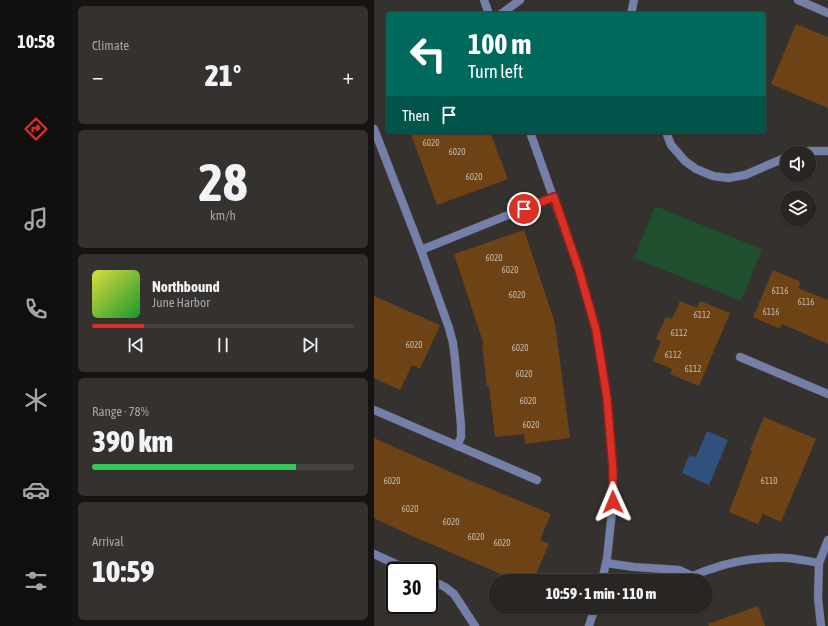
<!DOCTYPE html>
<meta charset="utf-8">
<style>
:root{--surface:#282522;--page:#34312f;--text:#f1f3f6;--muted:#a5a5a5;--line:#444240;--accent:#d93025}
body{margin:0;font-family:"Asap Condensed",sans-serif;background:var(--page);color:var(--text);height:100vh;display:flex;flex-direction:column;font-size:15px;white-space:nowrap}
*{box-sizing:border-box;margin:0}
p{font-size:13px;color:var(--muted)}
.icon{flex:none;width:22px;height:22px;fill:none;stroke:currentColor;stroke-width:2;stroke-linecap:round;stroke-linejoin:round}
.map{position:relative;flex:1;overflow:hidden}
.drawer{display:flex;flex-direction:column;gap:6px;padding:6px;background:#161413;width:302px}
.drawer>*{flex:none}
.guide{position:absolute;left:12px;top:12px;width:380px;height:122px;border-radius:4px;box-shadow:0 1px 3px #0004,0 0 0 1px var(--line);background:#00695c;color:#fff;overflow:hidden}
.fabs{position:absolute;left:406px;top:146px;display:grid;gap:8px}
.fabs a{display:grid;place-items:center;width:36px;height:36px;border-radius:50%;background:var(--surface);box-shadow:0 1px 3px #0004,0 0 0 1px var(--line);font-size:20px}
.speed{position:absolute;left:12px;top:562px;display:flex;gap:8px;font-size:20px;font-weight:700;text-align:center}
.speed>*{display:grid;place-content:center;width:52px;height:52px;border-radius:50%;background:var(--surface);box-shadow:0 1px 3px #0004,0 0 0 1px var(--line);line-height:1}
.speed .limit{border:2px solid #111;border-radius:6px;background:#fff;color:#111}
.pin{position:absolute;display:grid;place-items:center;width:34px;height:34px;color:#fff;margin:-17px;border:2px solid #fff;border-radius:50%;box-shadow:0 1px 4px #0007}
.me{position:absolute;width:44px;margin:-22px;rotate:359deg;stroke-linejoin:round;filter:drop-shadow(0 0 3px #0008)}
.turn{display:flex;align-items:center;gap:14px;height:84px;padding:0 16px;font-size:18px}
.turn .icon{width:52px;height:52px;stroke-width:2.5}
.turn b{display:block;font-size:28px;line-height:34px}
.then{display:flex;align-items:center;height:38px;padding:0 16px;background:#0003;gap:8px;font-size:15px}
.big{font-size:30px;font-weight:800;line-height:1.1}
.drawer .widget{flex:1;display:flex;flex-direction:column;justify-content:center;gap:6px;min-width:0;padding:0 14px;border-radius:6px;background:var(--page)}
.drawer .dial{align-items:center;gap:0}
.dial b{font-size:52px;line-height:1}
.song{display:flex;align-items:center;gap:12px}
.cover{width:48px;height:48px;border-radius:6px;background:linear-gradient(135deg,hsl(60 70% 55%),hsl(130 70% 35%))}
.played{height:4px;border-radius:2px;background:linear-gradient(90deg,var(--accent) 20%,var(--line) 20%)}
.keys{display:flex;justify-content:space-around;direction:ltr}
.heat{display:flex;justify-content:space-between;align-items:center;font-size:22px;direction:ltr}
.charge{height:6px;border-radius:3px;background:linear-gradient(90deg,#34c759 78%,var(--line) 0)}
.trip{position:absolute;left:115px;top:574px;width:224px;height:40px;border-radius:20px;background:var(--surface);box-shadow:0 1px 3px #0004,0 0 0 1px var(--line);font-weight:800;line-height:40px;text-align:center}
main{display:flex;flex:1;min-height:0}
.tabs{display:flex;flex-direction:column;width:72px;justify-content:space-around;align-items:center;background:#100f0e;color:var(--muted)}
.tabs .icon{width:28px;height:28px}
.tabs .active{color:var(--accent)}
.tabs b{font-size:18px;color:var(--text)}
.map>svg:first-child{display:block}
</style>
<main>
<nav class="tabs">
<b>10:58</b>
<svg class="icon active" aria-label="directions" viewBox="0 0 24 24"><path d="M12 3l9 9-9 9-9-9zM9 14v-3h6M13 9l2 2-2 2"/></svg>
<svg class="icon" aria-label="music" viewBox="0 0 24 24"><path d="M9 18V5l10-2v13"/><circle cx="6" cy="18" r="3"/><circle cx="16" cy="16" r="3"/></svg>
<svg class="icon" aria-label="phone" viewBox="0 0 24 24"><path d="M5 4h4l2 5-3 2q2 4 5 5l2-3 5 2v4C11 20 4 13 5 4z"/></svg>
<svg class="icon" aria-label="climate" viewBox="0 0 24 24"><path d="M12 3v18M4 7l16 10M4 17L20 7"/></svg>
<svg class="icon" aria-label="car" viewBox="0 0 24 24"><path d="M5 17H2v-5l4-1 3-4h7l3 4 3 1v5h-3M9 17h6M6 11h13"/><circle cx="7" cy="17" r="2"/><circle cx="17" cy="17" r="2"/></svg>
<svg class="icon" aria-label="filters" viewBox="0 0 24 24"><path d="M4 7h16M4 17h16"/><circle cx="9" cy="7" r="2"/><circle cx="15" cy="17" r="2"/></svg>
</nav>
<section class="drawer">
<div class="widget"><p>Climate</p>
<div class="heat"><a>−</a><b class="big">21°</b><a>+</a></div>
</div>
<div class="widget dial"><b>28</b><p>km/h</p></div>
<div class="widget">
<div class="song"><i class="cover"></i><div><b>Northbound</b><p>June Harbor</p></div></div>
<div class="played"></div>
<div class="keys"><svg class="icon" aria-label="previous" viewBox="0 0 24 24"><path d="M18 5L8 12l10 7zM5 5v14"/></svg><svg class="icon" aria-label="pause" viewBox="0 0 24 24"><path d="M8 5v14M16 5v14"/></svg><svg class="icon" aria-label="next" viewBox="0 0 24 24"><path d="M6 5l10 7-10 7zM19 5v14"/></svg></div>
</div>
<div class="widget"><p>Range · 78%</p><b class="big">390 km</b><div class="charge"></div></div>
<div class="widget"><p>Arrival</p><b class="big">10:59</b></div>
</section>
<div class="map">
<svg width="454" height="626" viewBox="0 0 454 626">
<rect width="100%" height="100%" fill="#35312e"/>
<polygon fill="#1f4f2c" points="281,206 388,249 367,301 260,258"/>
<polygon fill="#30517d" points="333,431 354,440 335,485 308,473 315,455 322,457"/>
<g fill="#6d4315">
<polygon points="422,24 454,37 454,108 397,84"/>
<polygon points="36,132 116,132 134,179 63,205"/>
<polygon points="150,230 181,323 196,438 151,444 150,434 121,437 115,386 113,386 108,344 110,345 80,254"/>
<polygon points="399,270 427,282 424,288 454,300 454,344 408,324 406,329 379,317"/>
<polygon points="0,296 66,325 46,369 38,365 26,390 0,378"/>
<polygon points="306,301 323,308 326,301 356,313 325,386 296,374 298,369 279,361 287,341 282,339 292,317 298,319"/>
<polygon points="390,417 442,439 407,522 389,514 384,524 355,512 378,451 376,450"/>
<polygon points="0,438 90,478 177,514 166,540 175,544 159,581 143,581 36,535 0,518"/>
<polygon points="384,606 391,626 335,626 334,624"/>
</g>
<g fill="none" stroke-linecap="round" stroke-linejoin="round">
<g stroke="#514d4a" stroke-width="9">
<g id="service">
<polyline points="424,0 454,13"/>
<polyline points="127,14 146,0"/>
<polyline points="257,14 260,0"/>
<polyline points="0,129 47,250 75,328 79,343 81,359 87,426 87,437 83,446"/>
<polyline points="292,132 297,145 311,161 322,169 339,176 354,178 371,175 413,157"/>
<polyline points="422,153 435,151 454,151"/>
<polyline points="47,250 179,197"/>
<polyline points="366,357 454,394"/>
<polyline points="0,410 163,480"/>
<polyline points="0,554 37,571"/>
<polyline points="55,579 71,587 80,594 101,626"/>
</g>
</g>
<g stroke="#514d4a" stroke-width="9">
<g id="minor">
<polyline points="110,0 115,14"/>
<polyline points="156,132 205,270 222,329 233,398 239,470 239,502 233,558 228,581"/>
<polyline points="232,563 260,567 305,570 318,576"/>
<path d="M312 581C320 574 328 572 337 569 362 560 388 557 414 558 424 559 434 561 445 563"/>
<polyline points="215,626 221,607"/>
<polyline points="447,626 444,598 445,563 454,540"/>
</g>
</g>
<use href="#service" stroke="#7480a9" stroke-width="8"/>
<use href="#minor" stroke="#7480a9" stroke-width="8"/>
</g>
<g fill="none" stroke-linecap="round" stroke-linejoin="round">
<g stroke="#8d1f18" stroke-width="10">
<polyline id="route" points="150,209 180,197 205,270 222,330 233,398 239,470 239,502"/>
</g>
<use href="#route" stroke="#d93025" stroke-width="7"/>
</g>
<g text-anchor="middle" stroke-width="4" stroke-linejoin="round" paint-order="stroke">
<g font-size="9" fill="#c6baac">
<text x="57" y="146">6020</text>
<text x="83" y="155">6020</text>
<text x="100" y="180">6020</text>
<text x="120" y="261">6020</text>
<text x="136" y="273">6020</text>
<text x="406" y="294">6116</text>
<text x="143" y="298">6020</text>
<text x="432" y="305">6116</text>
<text x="397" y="315">6116</text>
<text x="328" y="318">6112</text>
<text x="305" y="336">6112</text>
<text x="40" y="348">6020</text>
<text x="146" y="351">6020</text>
<text x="299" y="358">6112</text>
<text x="319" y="372">6112</text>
<text x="150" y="377">6020</text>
<text x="154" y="404">6020</text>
<text x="157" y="428">6020</text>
<text x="18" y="484">6020</text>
<text x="395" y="484">6110</text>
<text x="36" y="512">6020</text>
<text x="77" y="525">6020</text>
<text x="102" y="540">6020</text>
<text x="128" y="546">6020</text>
</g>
</g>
</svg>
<div class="fabs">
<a><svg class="icon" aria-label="sound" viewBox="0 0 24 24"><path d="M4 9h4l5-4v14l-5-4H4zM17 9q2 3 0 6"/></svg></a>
<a><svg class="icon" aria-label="layers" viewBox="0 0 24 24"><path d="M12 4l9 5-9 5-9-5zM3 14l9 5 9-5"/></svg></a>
</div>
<div class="speed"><div class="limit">30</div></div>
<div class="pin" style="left:150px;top:209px;background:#d93025"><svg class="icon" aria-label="arrive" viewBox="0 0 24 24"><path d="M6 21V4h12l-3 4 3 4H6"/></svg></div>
<svg class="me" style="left:239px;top:502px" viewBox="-20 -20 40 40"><path d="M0-17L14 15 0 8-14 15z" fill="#d93025" stroke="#fff" stroke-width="4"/></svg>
<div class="trip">10:59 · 1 min · 110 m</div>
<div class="guide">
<div class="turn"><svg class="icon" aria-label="left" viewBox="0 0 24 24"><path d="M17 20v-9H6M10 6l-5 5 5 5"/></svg><div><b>100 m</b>Turn left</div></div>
<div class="then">Then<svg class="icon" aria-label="arrive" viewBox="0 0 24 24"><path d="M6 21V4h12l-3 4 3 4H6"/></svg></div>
</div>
</div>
</main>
